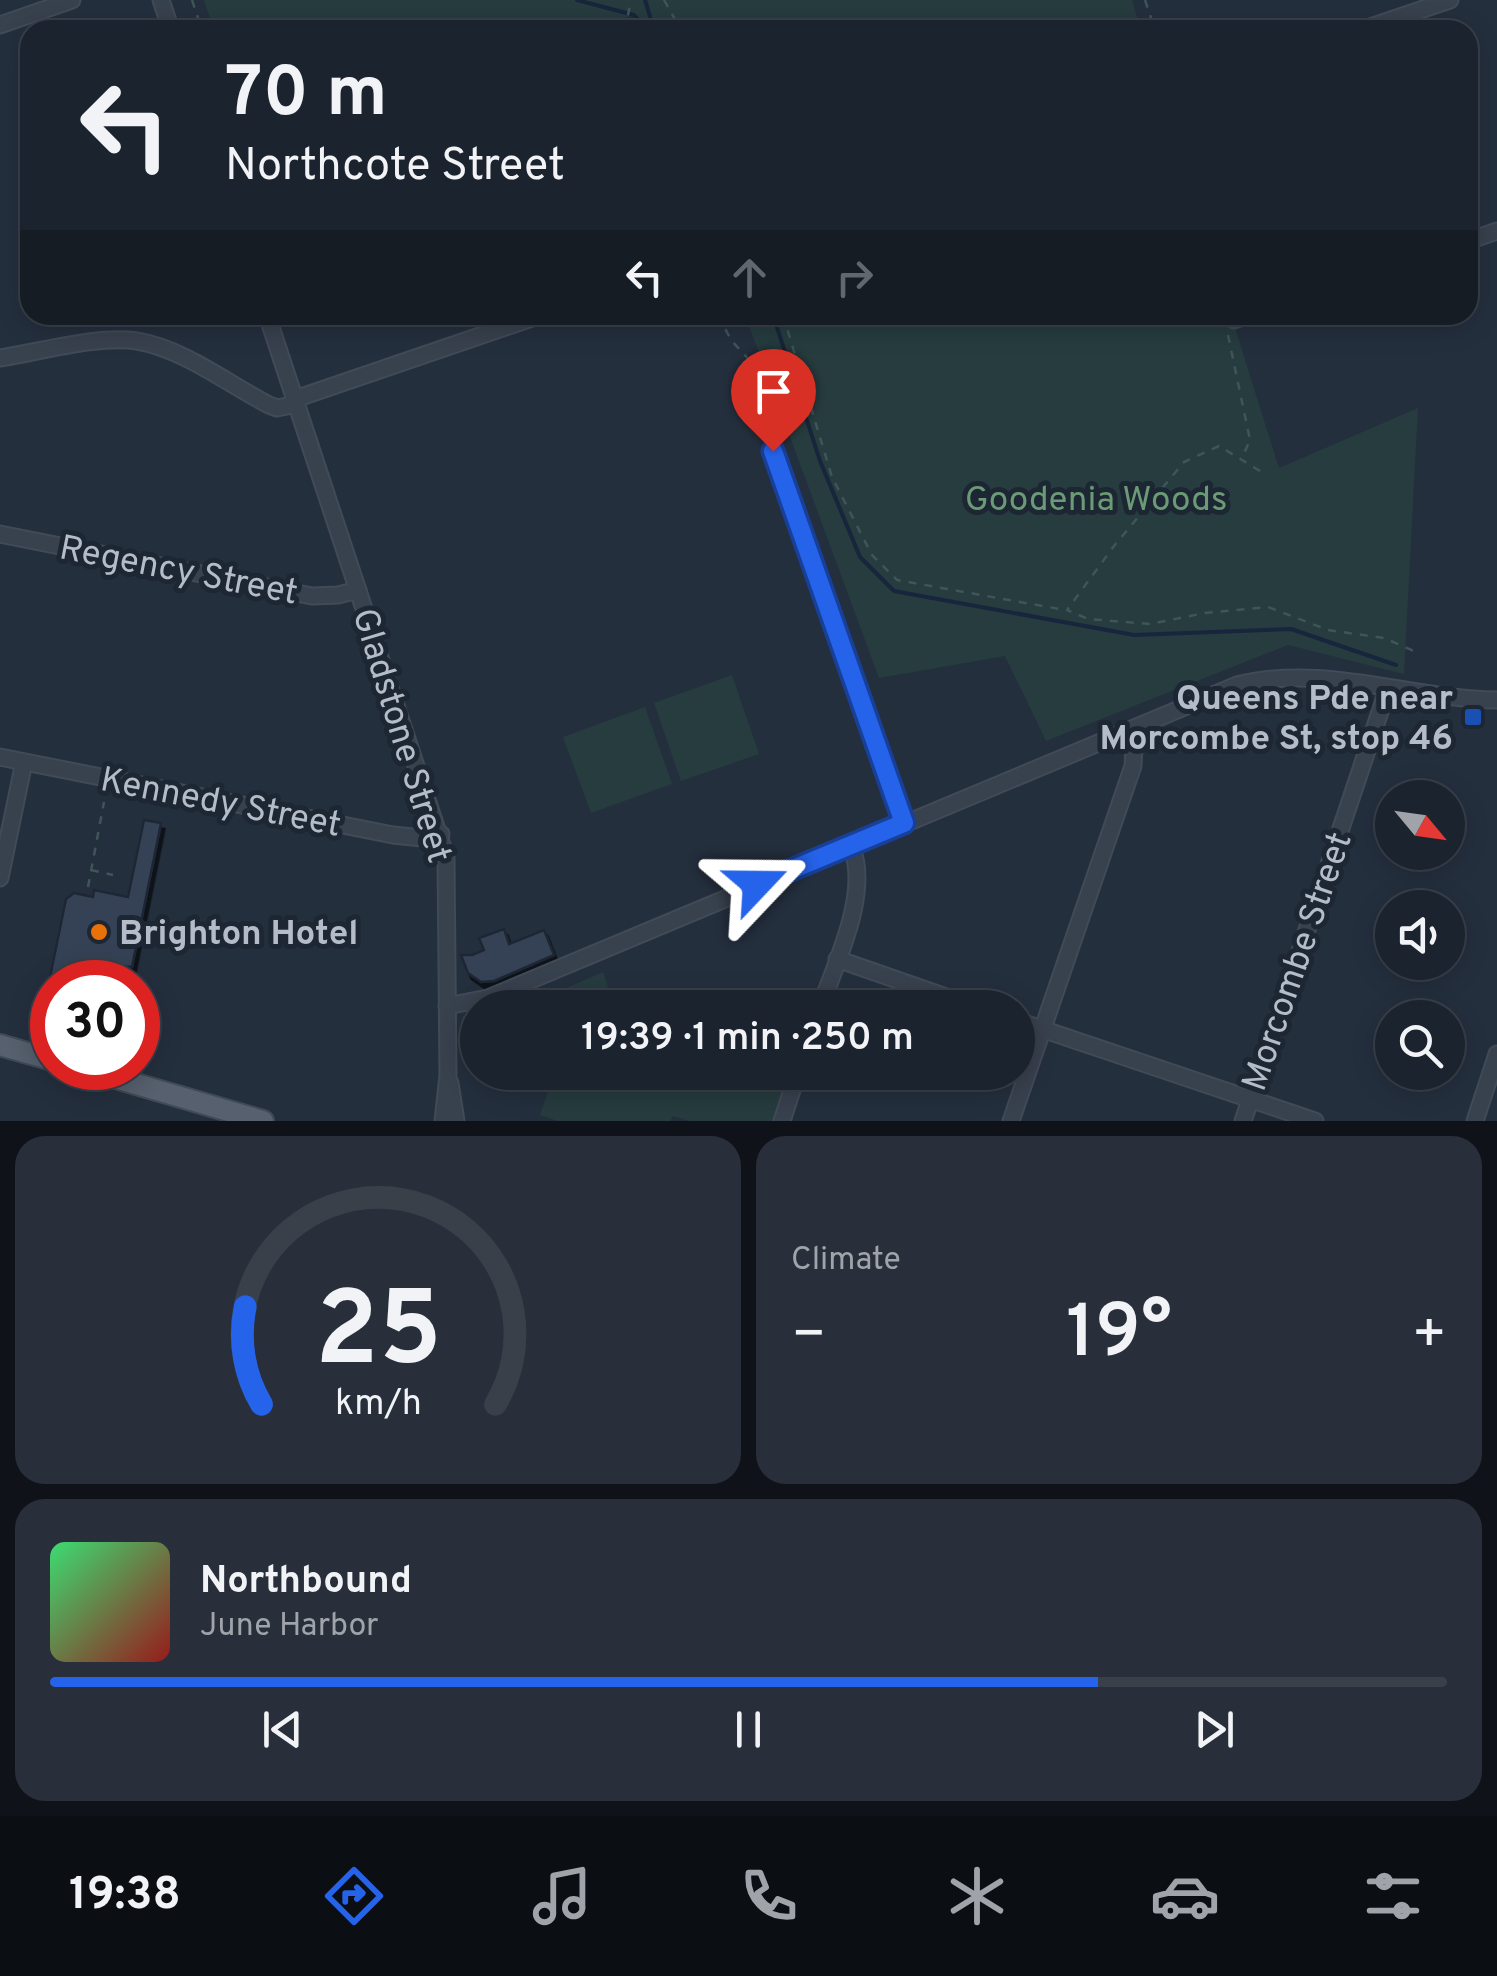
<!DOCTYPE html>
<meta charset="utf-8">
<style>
:root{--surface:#1b232e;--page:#282f3a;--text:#f1f3f6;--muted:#a0a4aa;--line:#39404a;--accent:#2563eb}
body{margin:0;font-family:Overpass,sans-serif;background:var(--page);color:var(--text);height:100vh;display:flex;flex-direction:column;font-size:38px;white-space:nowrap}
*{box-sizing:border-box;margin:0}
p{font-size:32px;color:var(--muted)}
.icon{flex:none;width:55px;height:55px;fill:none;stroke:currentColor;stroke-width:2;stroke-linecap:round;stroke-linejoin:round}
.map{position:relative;height:1121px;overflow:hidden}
.drawer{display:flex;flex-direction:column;gap:15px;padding:15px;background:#0f1319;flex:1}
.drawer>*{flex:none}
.hud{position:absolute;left:20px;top:20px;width:1458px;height:305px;border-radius:30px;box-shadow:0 5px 25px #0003,0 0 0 2px var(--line);background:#1b232e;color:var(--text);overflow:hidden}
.needle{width:65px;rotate:119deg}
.controls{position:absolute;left:1375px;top:780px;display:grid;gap:20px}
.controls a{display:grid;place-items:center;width:90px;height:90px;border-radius:50%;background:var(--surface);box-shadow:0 5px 25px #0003,0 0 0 2px var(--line);font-size:50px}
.speed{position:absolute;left:30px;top:960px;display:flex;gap:20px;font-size:50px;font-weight:700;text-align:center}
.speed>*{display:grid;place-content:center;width:130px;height:130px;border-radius:50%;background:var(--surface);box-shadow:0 5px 25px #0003,0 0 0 2px var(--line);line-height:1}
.speed .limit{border:15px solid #d22;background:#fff;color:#111}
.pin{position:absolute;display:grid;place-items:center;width:85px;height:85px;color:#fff;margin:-102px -42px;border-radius:50% 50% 50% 0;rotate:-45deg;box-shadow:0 0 10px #0007}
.pin .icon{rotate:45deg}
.me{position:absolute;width:110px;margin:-55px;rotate:67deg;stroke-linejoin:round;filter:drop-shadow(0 0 8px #0008)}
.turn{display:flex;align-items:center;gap:35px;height:210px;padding:0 40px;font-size:45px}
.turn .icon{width:130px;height:130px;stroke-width:2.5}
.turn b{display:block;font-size:70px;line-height:85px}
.lanes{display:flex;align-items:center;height:95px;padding:0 40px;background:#0003;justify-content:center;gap:50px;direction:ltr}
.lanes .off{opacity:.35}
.big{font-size:75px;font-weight:600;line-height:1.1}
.drawer .tile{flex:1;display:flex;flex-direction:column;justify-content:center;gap:15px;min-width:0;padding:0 35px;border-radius:30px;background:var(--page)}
.drawer .dial{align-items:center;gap:0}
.dial svg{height:260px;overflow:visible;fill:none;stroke:var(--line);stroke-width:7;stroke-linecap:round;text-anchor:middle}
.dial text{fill:var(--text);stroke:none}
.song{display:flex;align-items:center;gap:30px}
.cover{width:120px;height:120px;border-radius:15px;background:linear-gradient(135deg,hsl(140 70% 55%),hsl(0 70% 35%))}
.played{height:10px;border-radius:5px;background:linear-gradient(90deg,var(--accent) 75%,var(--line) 75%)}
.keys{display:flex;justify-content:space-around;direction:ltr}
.heat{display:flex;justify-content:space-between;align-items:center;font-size:55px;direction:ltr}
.drawer .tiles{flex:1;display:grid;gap:15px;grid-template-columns:1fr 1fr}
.tile:last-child{grid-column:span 2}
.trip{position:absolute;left:460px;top:990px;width:575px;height:100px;border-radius:50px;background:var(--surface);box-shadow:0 5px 25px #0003,0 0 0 2px var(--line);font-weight:600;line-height:100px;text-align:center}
.tabs{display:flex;height:160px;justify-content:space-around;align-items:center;background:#0b0e12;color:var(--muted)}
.tabs .icon{width:70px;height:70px}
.tabs .current{color:var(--accent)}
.tabs b{font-size:45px;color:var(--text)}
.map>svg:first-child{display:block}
</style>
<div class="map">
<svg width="1497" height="1121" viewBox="0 0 1497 1121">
<defs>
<filter id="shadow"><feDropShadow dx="3.5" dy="6" stdDeviation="0" flood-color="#0009"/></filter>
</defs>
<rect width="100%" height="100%" fill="#242f3e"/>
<g fill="#263c3f">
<polygon points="204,0 1132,0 1141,30 639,30 633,15 593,30 214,30"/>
<polygon points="745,315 1231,315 1279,468 1418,408 1404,674 1288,645 1046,741 1005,656 879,678"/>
<polygon points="732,675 759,754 681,781 654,703"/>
<polygon points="645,707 672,784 591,813 563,737"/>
<polygon points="603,972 614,1005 622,1007 523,1007"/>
<polygon points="554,1073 554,1072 789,1073 773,1121 690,1121 673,1116 670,1121 558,1121 540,1115"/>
</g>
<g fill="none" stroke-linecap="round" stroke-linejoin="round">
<g stroke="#17263c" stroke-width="4">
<polyline points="577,0 634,15 648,30"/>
<polyline points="645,0 654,30"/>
<polyline points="773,315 820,461 860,557 894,591 1134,635 1291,629 1396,665"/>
</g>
</g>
<g fill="#364354" stroke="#1f2835" stroke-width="2.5" filter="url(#shadow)">
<polygon points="144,820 161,823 132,967 122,966 119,982 49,982 66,899 74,893 93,897 94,890 128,897"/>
<polygon points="504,929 509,944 544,930 554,955 494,981 481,982 468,973 461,955 472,955 484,950 479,938"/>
</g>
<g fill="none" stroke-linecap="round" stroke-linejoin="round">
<g stroke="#414a57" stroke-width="19">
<g id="minor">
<polyline points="161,0 171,30"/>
<polyline points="0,25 72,0"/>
<polyline points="1361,30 1450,0"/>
<polyline points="1468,241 1497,231"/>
<polyline points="267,315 446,857 448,1075 443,1121"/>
<polyline points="1234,320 1249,315"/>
<path d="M0 358C40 352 98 335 137 341 184 349 228 384 269 405L277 408 297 404"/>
<polyline points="295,399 541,315"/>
<polyline points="773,451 904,823"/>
<polyline points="0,534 312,596 338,595 358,590"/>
<polyline points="0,757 393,835 422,838 441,834"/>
<polyline points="0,878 24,762"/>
<polyline points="837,959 978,1008"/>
<path d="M447 1006 488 998 1237 685C1323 663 1410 699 1497 700"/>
<path d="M820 1008C836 962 871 892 851 846"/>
<polyline points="1018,1021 1315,1121"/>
<polyline points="450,1083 456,1121"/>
<polyline points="782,1121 798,1072"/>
<polyline points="1011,1121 1133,766 1134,747 1129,730"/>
<polyline points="1243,1121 1388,688"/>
<polyline points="1475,1121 1497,1054"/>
</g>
</g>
<g stroke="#414a57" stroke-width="24">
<g id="major">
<polyline points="0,1045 52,1060"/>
<polyline points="81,1068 263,1121"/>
</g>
</g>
<g stroke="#3f5557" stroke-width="2.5" stroke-dasharray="8 8" stroke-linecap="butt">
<polyline points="192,0 202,30"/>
<polyline points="664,0 681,30"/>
<polyline points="1145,0 1155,30"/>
<polyline points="615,30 626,26"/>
<polyline points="630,30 626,25 631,0"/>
<polyline points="718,315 731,340 761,373 780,436"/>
<polyline points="783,315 832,477 872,555 897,580 1065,610"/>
<polyline points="1228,335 1250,440 1242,458"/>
<polyline points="1260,471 1219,446 1184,462 1114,546 1067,610 1088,619 1150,624 1205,613 1268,607 1328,630 1384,638 1414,651"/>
<polyline points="91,870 113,875"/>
<polyline points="88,887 104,802"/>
</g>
<use href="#minor" stroke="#38414e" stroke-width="15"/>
<use href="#major" stroke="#56606e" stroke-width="20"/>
</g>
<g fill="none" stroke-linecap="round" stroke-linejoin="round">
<g stroke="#184099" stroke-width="25">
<polyline id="route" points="757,884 904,823 773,451"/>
</g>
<use href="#route" stroke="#2563eb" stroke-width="18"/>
</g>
<rect fill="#1a4fb4" stroke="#1d2633" stroke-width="4" x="1463" y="707" width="20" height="20" rx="5"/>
<circle fill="#e8710a" stroke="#1d2633" stroke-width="4" cx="99" cy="932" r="10"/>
<g text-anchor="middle" stroke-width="10" stroke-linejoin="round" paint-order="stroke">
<g font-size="35" fill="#6b9a76" stroke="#1d2633">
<text x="1096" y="510">Goodenia Woods</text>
</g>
<g font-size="35" fill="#b4bcc9" stroke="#1d2633">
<text transform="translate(179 569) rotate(11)" y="12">Regency Street</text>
<text transform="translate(403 735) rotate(73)" y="12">Gladstone Street</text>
<text transform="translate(221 801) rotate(11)" y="12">Kennedy Street</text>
<text transform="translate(1296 961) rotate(-71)" y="12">Morcombe Street</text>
</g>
<g font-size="35" font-weight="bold" fill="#b4bcc9" stroke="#1d2633" text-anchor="end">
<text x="1453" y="709">Queens Pde near<tspan x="1453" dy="40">Morcombe St, stop 46</tspan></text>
<text x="119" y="944" text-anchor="start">Brighton Hotel</text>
</g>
</g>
</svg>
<div class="controls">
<a><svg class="needle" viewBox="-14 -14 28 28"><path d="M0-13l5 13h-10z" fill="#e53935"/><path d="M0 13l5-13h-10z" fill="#a0a4aa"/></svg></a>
<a><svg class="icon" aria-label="sound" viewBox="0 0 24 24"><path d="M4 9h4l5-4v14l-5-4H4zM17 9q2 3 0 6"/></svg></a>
<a><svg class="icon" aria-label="search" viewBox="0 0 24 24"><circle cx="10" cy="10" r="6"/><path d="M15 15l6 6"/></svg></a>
</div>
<div class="speed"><div class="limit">30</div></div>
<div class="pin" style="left:773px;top:451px;background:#d93025"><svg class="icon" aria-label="arrive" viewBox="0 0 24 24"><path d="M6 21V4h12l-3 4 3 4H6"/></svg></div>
<svg class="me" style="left:757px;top:884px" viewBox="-20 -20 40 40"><path d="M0-17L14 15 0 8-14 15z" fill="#2563eb" stroke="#fff" stroke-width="4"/></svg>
<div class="trip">19:39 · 1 min · 250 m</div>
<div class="hud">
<div class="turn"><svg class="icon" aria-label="left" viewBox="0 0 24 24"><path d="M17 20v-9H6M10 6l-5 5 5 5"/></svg><div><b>70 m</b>Northcote Street</div></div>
<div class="lanes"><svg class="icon" aria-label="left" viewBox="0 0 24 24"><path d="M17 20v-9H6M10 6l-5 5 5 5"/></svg><svg class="icon off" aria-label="ahead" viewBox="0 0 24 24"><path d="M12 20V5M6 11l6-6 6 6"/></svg><svg class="icon off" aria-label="right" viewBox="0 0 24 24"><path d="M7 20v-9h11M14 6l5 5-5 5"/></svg></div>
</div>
</div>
<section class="drawer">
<div class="tiles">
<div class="tile dial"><svg viewBox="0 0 100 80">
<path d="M14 69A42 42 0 1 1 86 69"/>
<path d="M14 69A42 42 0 0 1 9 39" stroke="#2563eb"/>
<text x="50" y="56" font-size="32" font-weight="700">25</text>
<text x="50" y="72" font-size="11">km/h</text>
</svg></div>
<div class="tile"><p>Climate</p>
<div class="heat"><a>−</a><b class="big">19°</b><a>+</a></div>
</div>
<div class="tile">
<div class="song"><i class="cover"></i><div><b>Northbound</b><p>June Harbor</p></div></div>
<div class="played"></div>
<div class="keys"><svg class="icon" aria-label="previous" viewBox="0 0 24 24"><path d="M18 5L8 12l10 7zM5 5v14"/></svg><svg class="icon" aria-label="pause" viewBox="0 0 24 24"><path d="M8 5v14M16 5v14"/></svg><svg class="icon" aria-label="next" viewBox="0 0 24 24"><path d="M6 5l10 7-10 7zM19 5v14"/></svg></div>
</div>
</div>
</section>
<nav class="tabs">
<b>19:38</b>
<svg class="icon current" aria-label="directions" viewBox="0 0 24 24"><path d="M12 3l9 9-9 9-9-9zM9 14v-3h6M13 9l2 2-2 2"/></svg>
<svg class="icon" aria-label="music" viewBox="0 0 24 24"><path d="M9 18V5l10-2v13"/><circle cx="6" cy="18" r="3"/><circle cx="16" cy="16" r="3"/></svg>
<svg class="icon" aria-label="phone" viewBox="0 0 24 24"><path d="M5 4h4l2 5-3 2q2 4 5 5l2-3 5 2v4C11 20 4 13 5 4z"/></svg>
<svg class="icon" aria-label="climate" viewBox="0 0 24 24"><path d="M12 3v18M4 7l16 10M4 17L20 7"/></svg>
<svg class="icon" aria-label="car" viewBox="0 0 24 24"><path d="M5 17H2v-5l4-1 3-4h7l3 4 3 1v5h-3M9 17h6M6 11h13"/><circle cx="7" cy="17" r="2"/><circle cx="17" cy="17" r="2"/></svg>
<svg class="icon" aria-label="filters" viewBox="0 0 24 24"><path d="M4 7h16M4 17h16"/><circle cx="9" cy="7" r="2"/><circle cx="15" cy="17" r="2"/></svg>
</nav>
